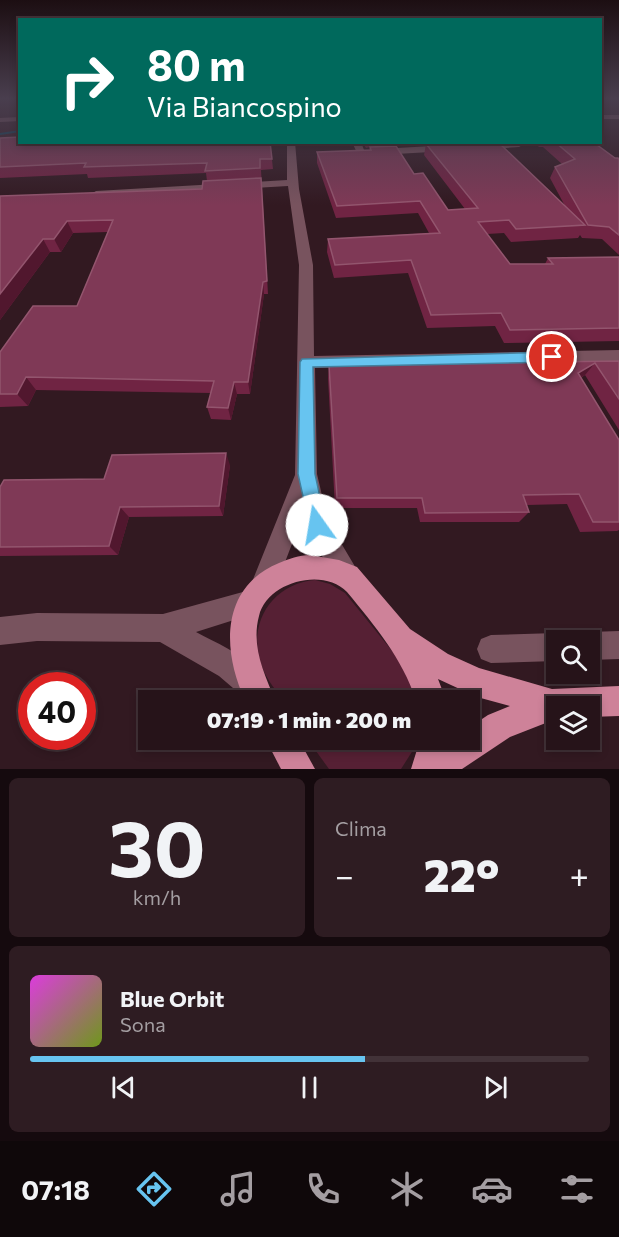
<!DOCTYPE html>
<html lang="it">
<meta charset="utf-8">
<style>
:root{--surface:#261319;--page:#2e1c22;--text:#f1f3f6;--muted:#a49ea2;--line:#423238;--accent:#67c4f0}
body{margin:0;font-family:Commissioner,sans-serif;background:var(--page);color:var(--text);height:100vh;display:flex;flex-direction:column;font-size:22px;white-space:nowrap}
*{box-sizing:border-box;margin:0}
p{font-size:20px;color:var(--muted)}
.icon{flex:none;width:33px;height:33px;fill:none;stroke:currentColor;stroke-width:2;stroke-linecap:round;stroke-linejoin:round}
.map{position:relative;height:769px;overflow:hidden}
.details{display:flex;flex-direction:column;gap:9px;padding:9px;background:#150a0e;flex:1}
.details>*{flex:none}
.guide{position:absolute;left:18px;top:18px;width:584px;height:126px;border-radius:0px;box-shadow:0 3px 9px #0003,0 0 0 2px var(--line);background:#00695c;color:#fff;overflow:hidden}
.tools{position:absolute;left:546px;top:630px;display:grid;gap:12px}
.tools a{display:grid;place-items:center;width:54px;height:54px;border-radius:0px;background:var(--surface);box-shadow:0 3px 9px #0003,0 0 0 2px var(--line);font-size:30px}
.speed{position:absolute;left:18px;top:672px;display:flex;gap:12px;font-size:30px;font-weight:700;text-align:center}
.speed>*{display:grid;place-content:center;width:78px;height:78px;border-radius:50%;background:var(--surface);box-shadow:0 3px 9px #0003,0 0 0 2px var(--line);line-height:1}
.speed .limit{border:9px solid #d22;background:#fff;color:#111}
.pin{position:absolute;display:grid;place-items:center;width:51px;height:51px;color:#fff;margin:-26px;border:3px solid #fff;border-radius:50%;box-shadow:0 2px 6px #0007}
.me{position:absolute;width:66px;margin:-33px;rotate:347deg;stroke-linejoin:round;filter:drop-shadow(0 0 4px #0008)}
.turn{display:flex;align-items:center;gap:21px;height:126px;padding:0 30px;font-size:27px}
.turn .icon{width:78px;height:78px;stroke-width:2.5}
.turn b{display:block;font-size:42px;line-height:51px}
.big{font-size:45px;font-weight:800;line-height:1.1}
.details .tile{flex:1;display:flex;flex-direction:column;justify-content:center;gap:9px;min-width:0;padding:0 21px;border-radius:9px;background:var(--page)}
.details .dial{align-items:center;gap:0}
.dial b{font-size:78px;line-height:1}
.song{display:flex;align-items:center;gap:18px}
.cover{width:72px;height:72px;border-radius:9px;background:linear-gradient(135deg,hsl(300 70% 55%),hsl(80 70% 35%))}
.played{height:6px;border-radius:3px;background:linear-gradient(90deg,var(--accent) 60%,var(--line) 60%)}
.keys{display:flex;justify-content:space-around;direction:ltr}
.heat{display:flex;justify-content:space-between;align-items:center;font-size:33px;direction:ltr}
.details .tiles{flex:1;display:grid;gap:9px;grid-template-columns:1fr 1fr}
.tile:last-child{grid-column:span 2}
.trip{position:absolute;left:138px;top:690px;width:342px;height:60px;border-radius:0px;background:var(--surface);box-shadow:0 3px 9px #0003,0 0 0 2px var(--line);font-weight:800;line-height:60px;text-align:center}
.dock{display:flex;height:96px;justify-content:space-around;align-items:center;background:#0f080a;color:var(--muted)}
.dock .icon{width:42px;height:42px}
.dock .on{color:var(--accent)}
.dock b{font-size:27px;color:var(--text)}
.map>svg:first-child{display:block}
</style>
<div class="map">
<svg width="619" height="769" viewBox="0 0 619 769">
<rect width="100%" height="100%" fill="#321921"/>
<g fill="#562034">
<path d="M315 580 330 584 345 593 406 668 418 700H283C276 690 267 680 263 669 245 627 270 584 315 580Z"/>
<polygon points="308,740 416,740 415,747 401,769 329,769"/>
</g>
<g fill="none" stroke-linecap="round" stroke-linejoin="round">
<polyline stroke="#04425a" stroke-width="2" points="0,134 20,131"/>
<g fill="#78535e" fill-rule="evenodd">
<rect x="600" y="115" width="19" height="4"/>
<polygon points="20,117 20,121 0,122 0,118"/>
<polygon points="287,142 295,142 299,189 313,265 314,356 619,350 619,362 315,368 317,474 328,521 360,575 356,584 347,588 338,584 309,533 303,515 274,591 265,595 256,591 252,582 295,475 299,265 288,186 96,197 91,194 96,191 287,180"/>
<polygon points="352,142 361,142 364,150 448,145 453,148 448,151 361,156 358,155"/>
<polygon points="502,142 524,144 519,147 478,150 473,147 478,144"/>
<path d="M250 590 259 594 263 603 259 612 196 632C220 645 254 658 265 684L260 694 250 699 240 694 219 676 160 642 37 641 0 645V617L37 613 163 614Z"/>
<polygon points="619,631 619,659 590,660 590,640 578,640 580,636 590,632"/>
<polygon points="556,633 566,637 567,640 556,640 556,661 491,663 481,659 477,649 481,639 491,635"/>
</g>
<g fill="#ce8299" fill-rule="evenodd">
<path d="M310 555 339 560 357 567 410 629 448 654 479 668 552 689 619 686V716L590 717V706H556V719L510 737 462 769H411L420 740H470V727L488 715 510 706 477 697 438 679 446 700H416C402 658 375 626 347 592 323 567 267 582 259 616 251 646 264 673 275 700H245C222 651 220 587 279 563 289 559 299 555 310 555Z"/>
<polygon points="266,740 299,740 315,769 281,769"/>
</g>
</g>
<g fill="#702443">
<polygon points="0,138 270,142 273,169 261,170 268,294 264,294 250,394 237,394 231,420 211,419 207,407 211,393 36,390 28,406 0,407 0,352 77,306 108,232 73,233 61,252 50,252 0,320 0,196 202,189 207,181 206,173 88,178 87,174 0,178"/>
<polygon points="362,142 395,142 395,146 414,174 448,210 465,209 424,155 426,144 416,145 415,142 498,142 565,206 550,178 555,167 562,164 543,147 539,147 534,142 593,142 615,158 619,160 619,255 602,239 582,238 580,235 578,238 511,242 504,233 487,234 510,264 545,264 548,258 619,257 619,341 504,343 495,326 427,328 408,273 334,278 327,252 328,239 429,233 418,213 336,218 317,163 317,152 369,150 370,147 366,148"/>
<polygon points="619,361 619,430 585,375 581,378 619,440 619,530 617,531 580,532 567,504 527,505 529,512 519,522 420,522 417,508 335,508 328,378 329,365"/>
<polygon points="230,465 223,516 129,517 118,555 0,556 0,487 104,479"/>
</g>
<g fill="#51172e">
<polygon points="67,221 73,233 61,252 54,239"/>
<polygon points="43,239 50,252 0,320 0,294"/>
<polygon points="263,282 264,294 250,394 248,382"/>
<polygon points="595,363 585,375 569,385 578,373"/>
<polygon points="26,377 36,390 28,406 17,394"/>
<polygon points="234,382 237,394 231,420 228,408"/>
<polygon points="226,453 230,465 223,516 219,506"/>
<polygon points="120,507 129,517 118,555 109,546"/>
</g>
<g fill="#7f3956" stroke="#93556e" stroke-width="1.5">
<polygon points="20,137 20,142 270,142 272,159 260,159 260,168 205,171 207,163 84,167 86,163 0,167 0,138"/>
<polygon points="451,142 498,142 585,225 516,229 509,220 478,222 510,264 553,264 548,258 619,257 619,328 510,330 501,313 431,315 411,260 335,265 328,239 440,233 420,201 337,206 317,152 371,150 370,147 396,146 414,174 423,173 448,210 478,208 426,144"/>
<polygon points="555,142 593,142 615,158 618,158 619,160 619,235 609,227 588,225 555,167 575,159"/>
<polygon points="261,178 267,281 263,282 248,382 234,382 228,408 207,407 214,381 26,377 17,394 0,394 0,352 33,306 77,306 113,220 67,221 54,239 43,239 0,294 0,196 202,189 203,181"/>
<polygon points="619,361 619,399 595,363 578,373 619,440 619,522 593,522 579,494 523,495 529,512 425,513 422,498 337,498 329,365"/>
<polygon points="226,453 219,506 120,507 109,546 0,547 0,487 4,480 104,479 112,455"/>
</g>
<linearGradient id="sky" x2="0" y2="1"><stop stop-color="#1c0e12"/><stop offset="0.48" stop-color="#493e4e"/><stop offset="1" stop-color="#493e4e" stop-opacity="0"/></linearGradient>
<rect width="619" height="205" fill="url(#sky)"/>
<polygon fill="#67c4f0" stroke="#437f9c" stroke-width="1.5" points="552,352 558,357 552,362 313,367 315,474 326,525 323,532 317,534 311,532 298,474 300,362 302,359"/>
</svg>
<div class="tools">
<a><svg class="icon" aria-label="search" viewBox="0 0 24 24"><circle cx="10" cy="10" r="6"/><path d="M15 15l6 6"/></svg></a>
<a><svg class="icon" aria-label="layers" viewBox="0 0 24 24"><path d="M12 4l9 5-9 5-9-5zM3 14l9 5 9-5"/></svg></a>
</div>
<div class="speed"><div class="limit">40</div></div>
<div class="pin" style="left:552px;top:357px;background:#d93025"><svg class="icon" aria-label="arrive" viewBox="0 0 24 24"><path d="M6 21V4h12l-3 4 3 4H6"/></svg></div>
<svg class="me" style="left:317px;top:525px" viewBox="-20 -20 40 40"><circle r="19" fill="#fff"/><path d="M0-13L10 11 0 6-10 11z" fill="#67c4f0"/></svg>
<div class="trip">07:19 · 1 min · 200 m</div>
<div class="guide">
<div class="turn"><svg class="icon" aria-label="right" viewBox="0 0 24 24"><path d="M7 20v-9h11M14 6l5 5-5 5"/></svg><div><b>80 m</b>Via Biancospino</div></div>
</div>
</div>
<section class="details">
<div class="tiles">
<div class="tile dial"><b>30</b><p>km/h</p></div>
<div class="tile"><p>Clima</p>
<div class="heat"><a>−</a><b class="big">22°</b><a>+</a></div>
</div>
<div class="tile">
<div class="song"><i class="cover"></i><div><b>Blue Orbit</b><p>Sona</p></div></div>
<div class="played"></div>
<div class="keys"><svg class="icon" aria-label="previous" viewBox="0 0 24 24"><path d="M18 5L8 12l10 7zM5 5v14"/></svg><svg class="icon" aria-label="pause" viewBox="0 0 24 24"><path d="M8 5v14M16 5v14"/></svg><svg class="icon" aria-label="next" viewBox="0 0 24 24"><path d="M6 5l10 7-10 7zM19 5v14"/></svg></div>
</div>
</div>
</section>
<nav class="dock">
<b>07:18</b>
<svg class="icon on" aria-label="directions" viewBox="0 0 24 24"><path d="M12 3l9 9-9 9-9-9zM9 14v-3h6M13 9l2 2-2 2"/></svg>
<svg class="icon" aria-label="music" viewBox="0 0 24 24"><path d="M9 18V5l10-2v13"/><circle cx="6" cy="18" r="3"/><circle cx="16" cy="16" r="3"/></svg>
<svg class="icon" aria-label="phone" viewBox="0 0 24 24"><path d="M5 4h4l2 5-3 2q2 4 5 5l2-3 5 2v4C11 20 4 13 5 4z"/></svg>
<svg class="icon" aria-label="climate" viewBox="0 0 24 24"><path d="M12 3v18M4 7l16 10M4 17L20 7"/></svg>
<svg class="icon" aria-label="car" viewBox="0 0 24 24"><path d="M5 17H2v-5l4-1 3-4h7l3 4 3 1v5h-3M9 17h6M6 11h13"/><circle cx="7" cy="17" r="2"/><circle cx="17" cy="17" r="2"/></svg>
<svg class="icon" aria-label="filters" viewBox="0 0 24 24"><path d="M4 7h16M4 17h16"/><circle cx="9" cy="7" r="2"/><circle cx="15" cy="17" r="2"/></svg>
</nav>
